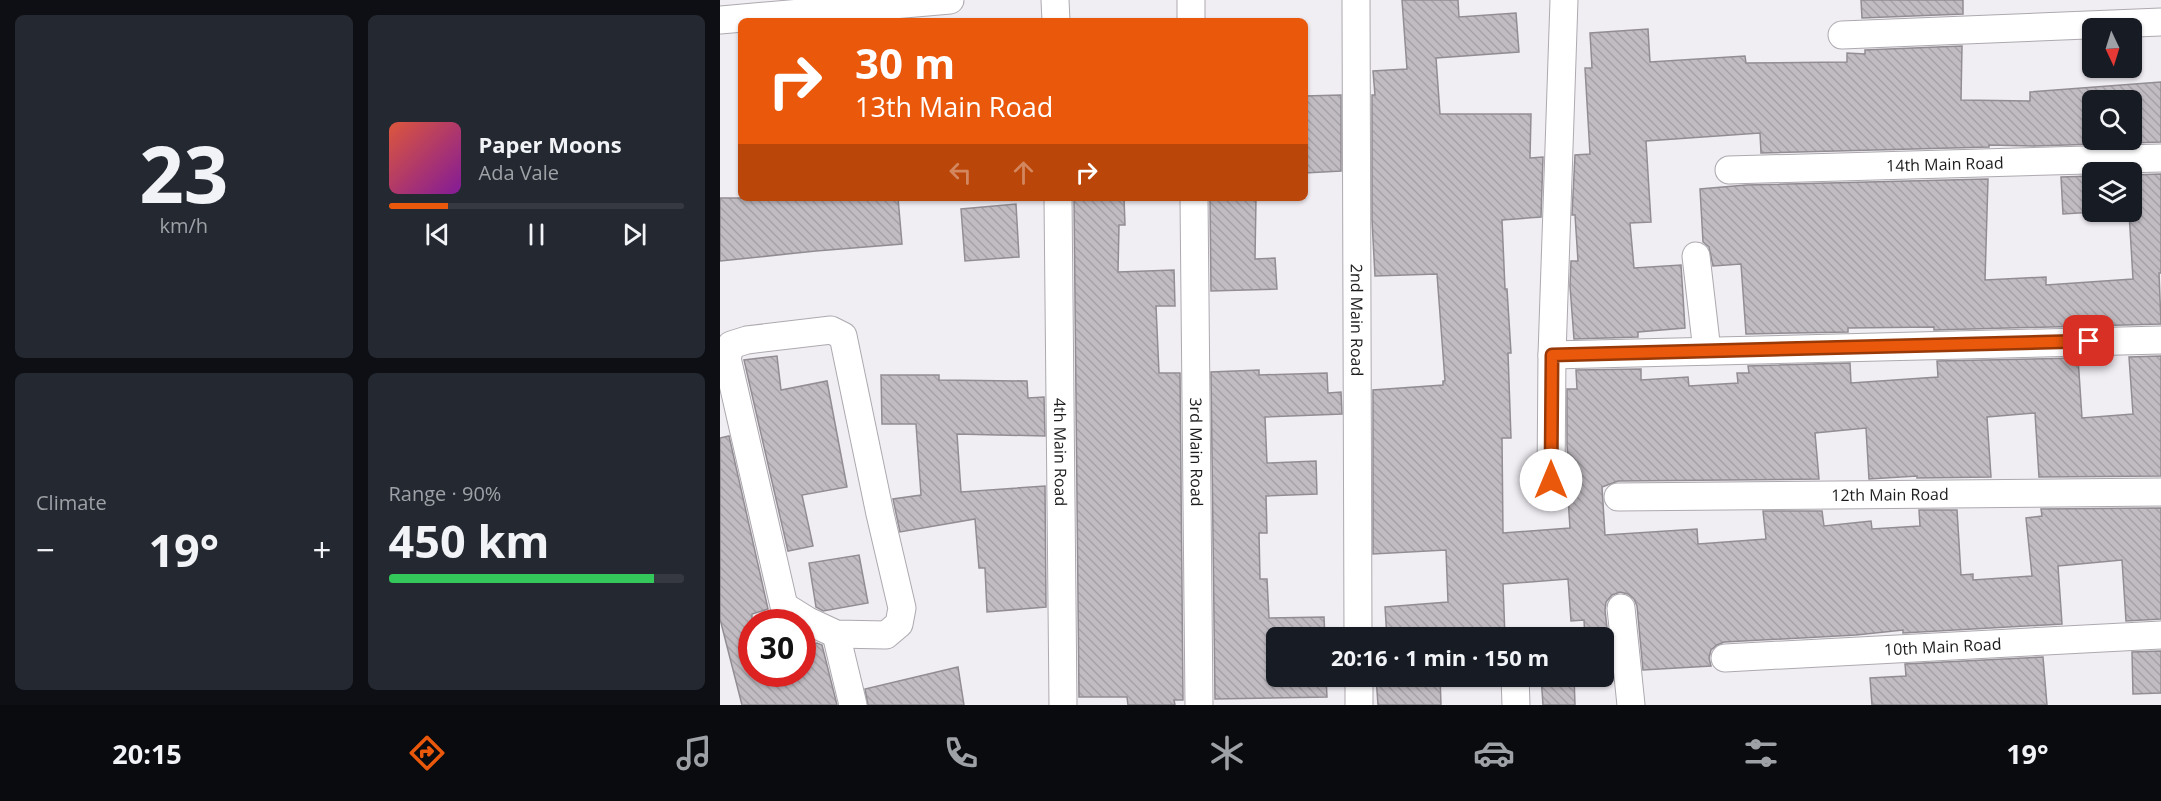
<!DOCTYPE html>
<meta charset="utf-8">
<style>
:root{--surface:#171b24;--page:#242831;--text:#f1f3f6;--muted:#9ea1a6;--line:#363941;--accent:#ea580c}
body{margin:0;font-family:"Open Sans",sans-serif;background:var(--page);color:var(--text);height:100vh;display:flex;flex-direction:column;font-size:22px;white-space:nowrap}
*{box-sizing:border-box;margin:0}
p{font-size:20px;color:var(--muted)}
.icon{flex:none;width:33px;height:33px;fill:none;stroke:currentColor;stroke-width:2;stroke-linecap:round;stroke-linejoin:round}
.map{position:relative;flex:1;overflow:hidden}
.panel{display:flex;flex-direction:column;gap:15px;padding:15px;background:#0d0f14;width:720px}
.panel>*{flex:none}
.guide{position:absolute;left:18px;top:18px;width:570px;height:183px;border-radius:9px;box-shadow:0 2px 4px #0004;background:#ea580c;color:#fff;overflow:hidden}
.needle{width:39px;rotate:176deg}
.fabs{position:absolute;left:1362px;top:18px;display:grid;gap:12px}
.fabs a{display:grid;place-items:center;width:60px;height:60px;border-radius:9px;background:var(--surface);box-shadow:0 2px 4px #0004;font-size:30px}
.speed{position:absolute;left:18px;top:609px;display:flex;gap:12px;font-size:30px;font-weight:700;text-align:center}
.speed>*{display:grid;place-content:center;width:78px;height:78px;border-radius:50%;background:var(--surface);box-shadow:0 2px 4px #0004;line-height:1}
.speed .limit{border:9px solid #d22;background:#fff;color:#111}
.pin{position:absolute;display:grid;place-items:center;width:51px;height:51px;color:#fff;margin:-26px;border-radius:12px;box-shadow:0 3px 9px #0006}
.me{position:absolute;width:66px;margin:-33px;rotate:0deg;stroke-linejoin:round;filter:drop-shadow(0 0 4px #0008)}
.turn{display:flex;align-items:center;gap:21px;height:126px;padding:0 18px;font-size:27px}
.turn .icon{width:78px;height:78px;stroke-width:2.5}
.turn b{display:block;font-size:42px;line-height:51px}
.lanes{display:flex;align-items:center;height:57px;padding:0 18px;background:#0003;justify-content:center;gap:30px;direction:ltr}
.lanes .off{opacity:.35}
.big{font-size:45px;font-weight:700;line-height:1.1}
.panel .card{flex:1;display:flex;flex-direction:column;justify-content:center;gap:9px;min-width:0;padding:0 21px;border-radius:9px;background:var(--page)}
.panel .dial{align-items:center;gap:0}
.dial b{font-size:78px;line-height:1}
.song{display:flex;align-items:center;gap:18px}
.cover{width:72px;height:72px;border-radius:9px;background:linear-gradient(135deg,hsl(10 70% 55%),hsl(290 70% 35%))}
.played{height:6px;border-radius:3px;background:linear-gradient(90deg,var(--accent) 20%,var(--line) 20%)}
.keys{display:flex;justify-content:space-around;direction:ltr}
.heat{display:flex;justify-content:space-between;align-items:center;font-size:33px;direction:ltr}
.charge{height:9px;border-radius:4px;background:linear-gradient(90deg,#34c759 90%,var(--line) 0)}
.panel .tiles{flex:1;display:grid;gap:15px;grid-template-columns:repeat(2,1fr)}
.trip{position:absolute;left:546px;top:627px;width:348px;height:60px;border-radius:9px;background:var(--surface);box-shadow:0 2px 4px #0004;font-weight:700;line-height:60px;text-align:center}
.menu{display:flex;height:96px;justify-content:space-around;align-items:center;background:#090b0e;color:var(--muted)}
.menu .icon{width:42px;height:42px}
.menu .on{color:var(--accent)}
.menu b{font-size:27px;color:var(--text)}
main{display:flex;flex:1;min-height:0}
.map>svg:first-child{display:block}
</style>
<main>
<section class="panel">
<div class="tiles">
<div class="card dial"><b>23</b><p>km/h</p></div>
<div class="card">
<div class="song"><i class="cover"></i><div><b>Paper Moons</b><p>Ada Vale</p></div></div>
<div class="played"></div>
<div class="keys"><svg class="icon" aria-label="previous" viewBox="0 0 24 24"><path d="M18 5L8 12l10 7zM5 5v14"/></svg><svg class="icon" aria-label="pause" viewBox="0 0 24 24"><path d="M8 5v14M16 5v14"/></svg><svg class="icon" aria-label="next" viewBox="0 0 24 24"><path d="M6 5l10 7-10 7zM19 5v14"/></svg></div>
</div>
<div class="card"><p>Climate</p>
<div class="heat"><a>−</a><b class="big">19°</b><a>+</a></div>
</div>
<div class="card"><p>Range · 90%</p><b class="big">450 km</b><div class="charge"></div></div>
</div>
</section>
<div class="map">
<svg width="1441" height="705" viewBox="0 0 1441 705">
<defs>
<pattern id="building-back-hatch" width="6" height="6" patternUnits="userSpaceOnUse" patternTransform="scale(1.5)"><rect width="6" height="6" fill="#c1bcc2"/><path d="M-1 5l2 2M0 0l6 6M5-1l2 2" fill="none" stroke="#a5a1a6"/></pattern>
</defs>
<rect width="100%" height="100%" fill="#f0edf3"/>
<g fill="url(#building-back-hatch)" stroke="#918d92" stroke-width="1.5" fill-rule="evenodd">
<polygon points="682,0 738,0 739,17 796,13 799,52 716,58 720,114 811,114 810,158 823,157 821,217 782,220 785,289 787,289 791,353 788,353 791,438 782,438 783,533 850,528 847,482 850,481 847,445 847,389 857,389 856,370 921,369 921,380 968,377 969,386 1018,383 1017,373 1029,373 1028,366 1130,363 1131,383 1218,377 1217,361 1358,358 1362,418 1413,414 1409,357 1441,356 1441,476 1319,477 1315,413 1267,417 1271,477 1197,478 1197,476 1149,479 1146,428 1095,433 1099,479 898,481 882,487 885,535 977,529 978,544 1046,539 1043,511 1102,511 1104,526 1151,521 1152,529 1200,526 1199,510 1237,510 1241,575 1253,574 1253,580 1312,576 1306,518 1322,516 1321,509 1441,508 1441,619 1406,621 1402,560 1338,566 1342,624 1183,633 1183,630 1136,635 1004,642 997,645 991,650 989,658 991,666 923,670 917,606 914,599 908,594 900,592 892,595 886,602 885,610 892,673 884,673 884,638 865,638 864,620 851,621 848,579 783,584 785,638 667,638 665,607 728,602 726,550 653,554 653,390 723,385 723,381 725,381 717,274 655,276 652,220 652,95 655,95 653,71 687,69"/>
<polygon points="1141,0 1243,0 1243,14 1142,18"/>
<path d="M928 29 930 62 1025 56 1026 63 1127 62V53L1145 54V50L1242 46 1241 100 1310 101V92L1441 82V142L1314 146 1269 145V147L1041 153 1040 133 926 141 931 222 910 223 914 268 961 265 965 328 918 332V337L854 339 850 286 851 261H858L855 215H852L855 155 870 154 865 68H872L870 33ZM1372 100H1412V140H1372Z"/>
<polygon points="621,95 621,171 585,173 585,96"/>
<polygon points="1441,174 1441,273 1439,273 1441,324 1214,330 1214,327 1128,328 1128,332 1026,334 1021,264 993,266 989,247 983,242 980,189 1026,185 1268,179 1265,280 1326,277 1326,285 1413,279 1409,212 1412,212 1412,175"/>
<polygon points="1372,176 1372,212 1375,212 1343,214 1341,177"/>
<polygon points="0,198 178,198 182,244 96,251 0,261"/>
<polygon points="354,198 404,198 405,225 399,225 398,272 454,270 455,306 436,306 439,373 460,373 463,700 454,700 455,705 408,705 407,697 359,697"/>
<polygon points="490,198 536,198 535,259 555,258 557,289 491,291"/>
<polygon points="296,204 299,257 245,261 241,209"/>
<polygon points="57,356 61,390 107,381 127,487 82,495 93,546 68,551 24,360"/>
<polygon points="539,370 539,375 607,373 608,393 621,392 622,414 545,417 547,463 596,461 597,494 546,496 547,533 539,533 540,579 547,579 549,618 604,617 605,638 556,638 556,676 606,676 607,697 495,699 491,372"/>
<polygon points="161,375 219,375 219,380 307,381 308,398 324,397 325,436 237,434 241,492 325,486 326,607 267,612 265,568 259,568 255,519 180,532 173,499 201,495 196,424 162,424"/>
<polygon points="9,436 48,609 32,614 32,674 82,674 82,646 97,643 102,645 117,705 22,705 0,619 0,438"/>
<polygon points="139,555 148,603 103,611 96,607 89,563"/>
<polygon points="1441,651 1441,693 1413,694 1412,652"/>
<polygon points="1323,657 1327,705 1152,705 1150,678 1186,676 1185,664"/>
<polygon points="238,667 244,705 148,705 145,689"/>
<polygon points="656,676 720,676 721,705 658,705"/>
<polygon points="821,676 854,676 855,705 823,705"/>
</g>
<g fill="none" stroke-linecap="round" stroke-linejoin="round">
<g stroke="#ada9af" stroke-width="29">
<g id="minor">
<polyline points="335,0 336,21"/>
<polyline points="471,0 471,21"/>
<path id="s1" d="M636 0 638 638"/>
<polyline points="0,20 230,0"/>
<polyline points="1122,35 1441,22"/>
<path id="s2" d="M1009 170 1441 158"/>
<path id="s3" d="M338 198 343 705"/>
<path id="s4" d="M474 198 479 705"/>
<polyline points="976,256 987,351"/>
<polygon points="111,330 123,336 160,514 182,608 179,624 166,635 116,634 88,621 64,606 7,358 11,345 27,340"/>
<polyline points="832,355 1441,340"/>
<polyline points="831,480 832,355 844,0"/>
<path id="s5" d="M898 497 1441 492"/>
<polyline points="901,608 911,705"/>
<polyline points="116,634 133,705"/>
<path id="s6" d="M1005 658 1441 635"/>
<polyline points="639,676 639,705"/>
<polyline points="795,676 796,705"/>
</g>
</g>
<use href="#minor" stroke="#fff" stroke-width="27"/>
</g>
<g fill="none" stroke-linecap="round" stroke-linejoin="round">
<g stroke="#983908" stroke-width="15">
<polyline id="route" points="831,480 832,355 1369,341"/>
</g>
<use href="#route" stroke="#ea580c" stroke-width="10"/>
</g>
<g text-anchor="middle" stroke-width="6" stroke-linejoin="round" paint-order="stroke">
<g font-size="16" fill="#1c1b1d" stroke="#fdfbff">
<text dy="6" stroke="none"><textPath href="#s2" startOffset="216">14th Main Road</textPath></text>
<text dy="6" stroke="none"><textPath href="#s1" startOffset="320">2nd Main Road</textPath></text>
<text dy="6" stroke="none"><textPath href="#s3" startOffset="254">4th Main Road</textPath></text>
<text dy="6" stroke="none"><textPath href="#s4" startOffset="254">3rd Main Road</textPath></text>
<text dy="6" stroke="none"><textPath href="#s5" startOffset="272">12th Main Road</textPath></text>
<text dy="6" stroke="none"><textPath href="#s6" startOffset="218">10th Main Road</textPath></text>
</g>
</g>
</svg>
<div class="fabs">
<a><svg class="needle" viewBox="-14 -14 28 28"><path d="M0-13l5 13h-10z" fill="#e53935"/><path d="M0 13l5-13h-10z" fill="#9ea1a6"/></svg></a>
<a><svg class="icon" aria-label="search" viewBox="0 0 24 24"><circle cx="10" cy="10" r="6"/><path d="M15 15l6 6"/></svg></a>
<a><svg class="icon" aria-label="layers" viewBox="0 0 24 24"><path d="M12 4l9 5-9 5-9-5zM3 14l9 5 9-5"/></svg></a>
</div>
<div class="speed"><div class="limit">30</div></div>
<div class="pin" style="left:1369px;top:341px;background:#d93025"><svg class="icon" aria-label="arrive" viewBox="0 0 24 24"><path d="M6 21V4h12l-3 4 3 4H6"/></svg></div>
<svg class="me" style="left:831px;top:480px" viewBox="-20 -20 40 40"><circle r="19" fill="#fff"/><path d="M0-13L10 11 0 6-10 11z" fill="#ea580c"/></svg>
<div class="trip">20:16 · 1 min · 150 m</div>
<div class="guide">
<div class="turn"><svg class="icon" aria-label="right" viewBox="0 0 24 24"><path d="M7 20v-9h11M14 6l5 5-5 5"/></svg><div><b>30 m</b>13th Main Road</div></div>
<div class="lanes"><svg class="icon off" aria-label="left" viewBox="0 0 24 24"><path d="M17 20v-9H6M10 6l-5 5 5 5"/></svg><svg class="icon off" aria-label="ahead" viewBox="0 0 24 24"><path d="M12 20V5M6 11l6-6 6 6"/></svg><svg class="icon" aria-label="right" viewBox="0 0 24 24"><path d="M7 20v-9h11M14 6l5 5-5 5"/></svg></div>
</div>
</div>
</main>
<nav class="menu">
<b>20:15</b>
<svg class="icon on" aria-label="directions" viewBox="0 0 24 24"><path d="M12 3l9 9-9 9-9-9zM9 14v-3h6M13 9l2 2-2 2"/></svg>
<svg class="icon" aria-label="music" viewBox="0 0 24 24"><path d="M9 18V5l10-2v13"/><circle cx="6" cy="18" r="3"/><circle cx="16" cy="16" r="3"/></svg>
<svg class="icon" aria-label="phone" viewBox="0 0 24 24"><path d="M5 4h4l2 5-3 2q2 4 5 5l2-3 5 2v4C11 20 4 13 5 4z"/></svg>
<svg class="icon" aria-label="climate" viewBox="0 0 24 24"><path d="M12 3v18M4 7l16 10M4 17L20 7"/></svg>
<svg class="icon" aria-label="car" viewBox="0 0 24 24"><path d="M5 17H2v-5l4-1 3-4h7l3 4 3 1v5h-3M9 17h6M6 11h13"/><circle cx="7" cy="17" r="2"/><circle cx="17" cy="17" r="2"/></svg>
<svg class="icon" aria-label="filters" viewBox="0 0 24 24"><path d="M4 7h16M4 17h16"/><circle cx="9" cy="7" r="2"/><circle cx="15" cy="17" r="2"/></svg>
<b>19°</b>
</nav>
